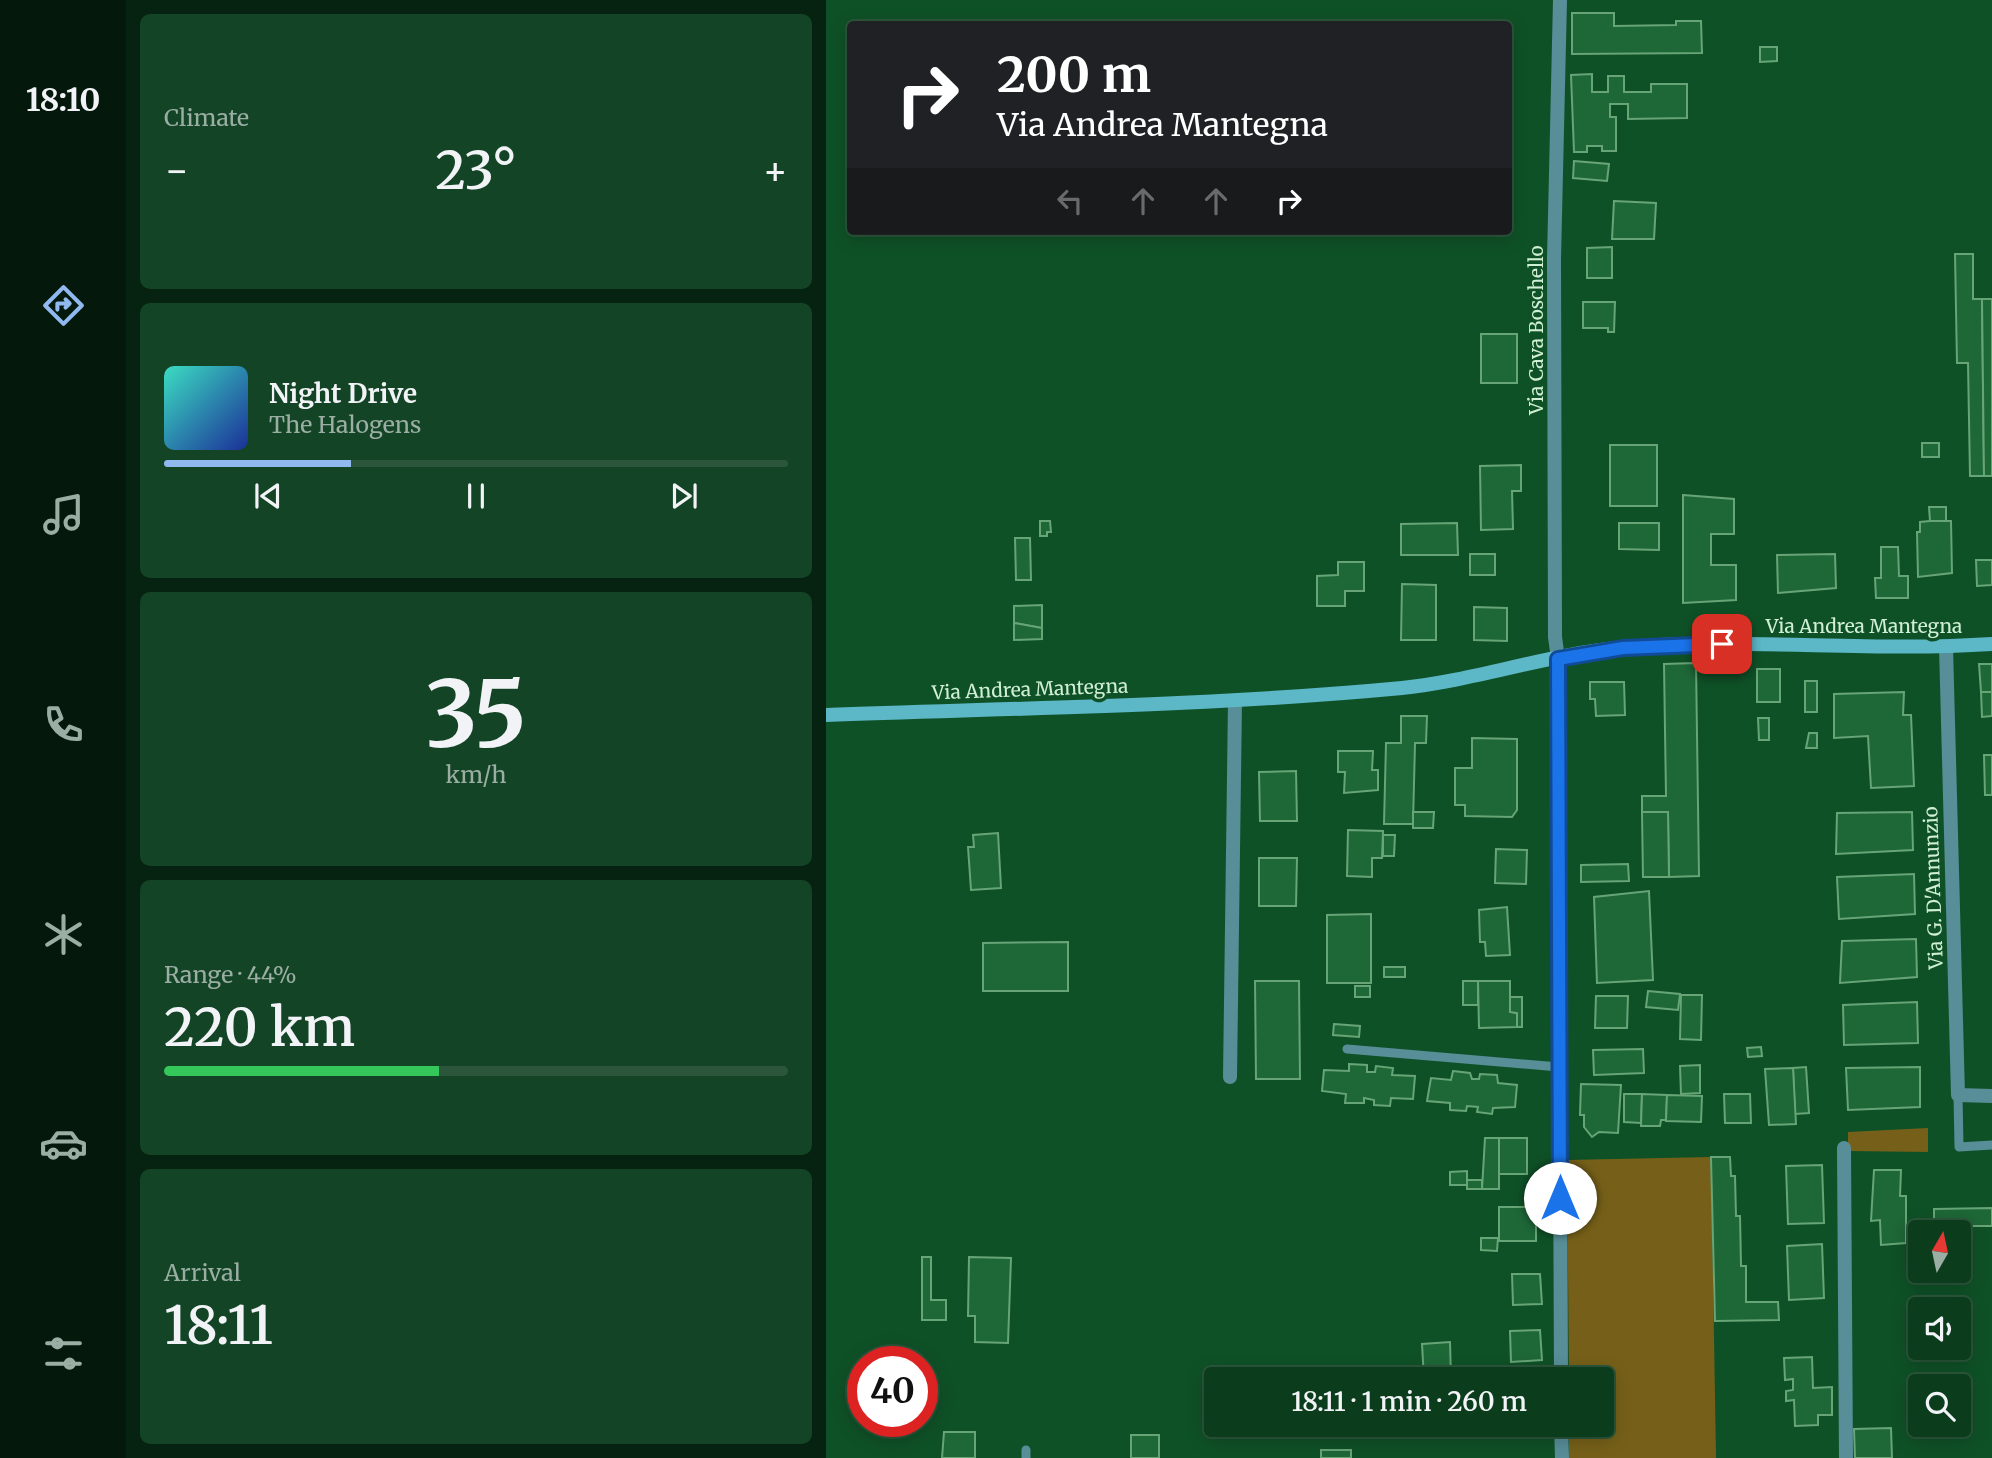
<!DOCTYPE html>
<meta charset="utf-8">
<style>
:root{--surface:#0b3d1d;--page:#144426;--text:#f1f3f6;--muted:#9aaea4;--line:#2b563b;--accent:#90b9f0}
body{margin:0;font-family:Merriweather,serif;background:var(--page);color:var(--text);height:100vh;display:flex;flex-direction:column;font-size:26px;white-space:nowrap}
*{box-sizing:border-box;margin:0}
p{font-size:23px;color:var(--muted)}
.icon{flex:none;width:38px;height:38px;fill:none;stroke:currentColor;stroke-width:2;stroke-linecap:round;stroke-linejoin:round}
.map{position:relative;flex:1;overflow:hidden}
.side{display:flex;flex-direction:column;gap:14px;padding:14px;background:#062210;width:700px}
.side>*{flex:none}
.hud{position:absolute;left:21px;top:21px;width:665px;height:214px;border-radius:7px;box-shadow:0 4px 18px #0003,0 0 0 2px var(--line);background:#202124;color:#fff;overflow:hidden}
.needle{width:46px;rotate:9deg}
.buttons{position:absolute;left:1082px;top:1220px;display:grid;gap:14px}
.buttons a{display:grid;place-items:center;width:63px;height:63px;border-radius:7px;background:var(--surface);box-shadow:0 4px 18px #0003,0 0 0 2px var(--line);font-size:35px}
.speed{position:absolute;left:21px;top:1346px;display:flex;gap:14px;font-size:35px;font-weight:700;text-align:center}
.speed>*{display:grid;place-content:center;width:91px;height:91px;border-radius:50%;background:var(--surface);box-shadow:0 4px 18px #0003,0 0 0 2px var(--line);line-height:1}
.speed .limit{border:10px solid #d22;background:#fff;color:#111}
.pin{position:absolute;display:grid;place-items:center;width:60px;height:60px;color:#fff;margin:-30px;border-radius:14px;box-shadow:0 4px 10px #0006}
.me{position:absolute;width:77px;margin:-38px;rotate:0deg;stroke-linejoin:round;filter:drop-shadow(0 0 5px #0008)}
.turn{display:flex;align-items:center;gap:24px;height:147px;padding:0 35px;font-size:32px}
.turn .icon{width:91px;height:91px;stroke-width:2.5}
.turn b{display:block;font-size:49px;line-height:60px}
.lanes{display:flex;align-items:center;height:66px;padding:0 35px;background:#0003;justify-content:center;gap:35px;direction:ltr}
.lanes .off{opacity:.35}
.big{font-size:52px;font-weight:600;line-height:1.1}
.side .tile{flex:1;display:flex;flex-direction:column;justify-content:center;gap:10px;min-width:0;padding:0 24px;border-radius:10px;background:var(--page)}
.side .dial{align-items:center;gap:0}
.dial b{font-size:91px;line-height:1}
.song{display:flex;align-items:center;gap:21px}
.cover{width:84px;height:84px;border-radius:10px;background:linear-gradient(135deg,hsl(170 70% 55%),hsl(230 70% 35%))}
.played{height:7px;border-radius:4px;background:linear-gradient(90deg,var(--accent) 30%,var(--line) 30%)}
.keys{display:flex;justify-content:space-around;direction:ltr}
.heat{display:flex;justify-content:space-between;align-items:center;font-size:38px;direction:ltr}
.charge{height:10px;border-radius:5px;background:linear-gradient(90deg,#34c759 44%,var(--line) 0)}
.trip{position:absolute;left:378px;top:1367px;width:410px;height:70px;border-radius:7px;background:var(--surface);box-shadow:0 4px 18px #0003,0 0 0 2px var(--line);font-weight:600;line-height:70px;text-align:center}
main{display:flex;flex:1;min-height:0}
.menu{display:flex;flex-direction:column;width:126px;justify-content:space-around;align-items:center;background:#04180c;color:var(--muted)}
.menu .icon{width:49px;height:49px}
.menu .active{color:var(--accent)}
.menu b{font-size:32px;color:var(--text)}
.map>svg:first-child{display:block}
</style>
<main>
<nav class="menu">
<b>18:10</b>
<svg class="icon active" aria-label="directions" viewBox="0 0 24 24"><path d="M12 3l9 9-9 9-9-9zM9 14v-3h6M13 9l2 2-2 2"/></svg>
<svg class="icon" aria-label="music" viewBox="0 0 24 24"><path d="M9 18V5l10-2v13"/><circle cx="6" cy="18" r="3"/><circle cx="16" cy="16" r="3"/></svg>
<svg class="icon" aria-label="phone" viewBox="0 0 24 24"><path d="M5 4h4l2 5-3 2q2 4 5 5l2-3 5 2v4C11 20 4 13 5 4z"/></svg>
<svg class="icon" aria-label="climate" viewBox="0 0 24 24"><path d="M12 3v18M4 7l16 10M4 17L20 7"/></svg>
<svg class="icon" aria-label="car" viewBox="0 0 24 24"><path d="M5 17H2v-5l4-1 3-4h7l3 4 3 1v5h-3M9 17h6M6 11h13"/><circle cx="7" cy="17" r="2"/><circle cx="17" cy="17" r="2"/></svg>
<svg class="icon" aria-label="filters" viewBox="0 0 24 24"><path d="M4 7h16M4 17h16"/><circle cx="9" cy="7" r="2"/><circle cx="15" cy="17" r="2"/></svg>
</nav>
<section class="side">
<div class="tile"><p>Climate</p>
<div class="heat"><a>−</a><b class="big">23°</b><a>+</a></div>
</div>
<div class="tile">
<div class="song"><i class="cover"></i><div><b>Night Drive</b><p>The Halogens</p></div></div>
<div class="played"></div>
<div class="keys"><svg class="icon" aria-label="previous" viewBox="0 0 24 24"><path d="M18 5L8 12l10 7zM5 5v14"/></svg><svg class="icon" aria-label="pause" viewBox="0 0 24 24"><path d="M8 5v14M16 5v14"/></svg><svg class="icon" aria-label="next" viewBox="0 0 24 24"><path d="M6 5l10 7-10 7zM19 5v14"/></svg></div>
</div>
<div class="tile dial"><b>35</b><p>km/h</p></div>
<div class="tile"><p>Range · 44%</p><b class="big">220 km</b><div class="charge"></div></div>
<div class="tile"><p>Arrival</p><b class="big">18:11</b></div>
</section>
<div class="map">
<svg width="1166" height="1458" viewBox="0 0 1166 1458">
<rect width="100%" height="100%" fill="#0f5127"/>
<g fill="#766019">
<polygon points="1102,1128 1102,1152 1022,1151 1022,1132"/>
<polygon points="885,1157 890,1458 743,1458 743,1425 775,1424 775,1379 743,1379 741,1160"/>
</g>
<g fill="#1e6737" stroke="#67a476" stroke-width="2">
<polygon points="746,13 788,13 788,26 850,25 850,21 875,21 876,53 746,54"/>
<polygon points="934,47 951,47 951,61 934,62"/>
<polygon points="766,74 766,92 782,92 782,76 798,76 798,92 825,92 825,84 861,84 861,118 802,119 802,104 784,104 784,117 790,117 790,151 776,151 776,146 761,146 761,152 748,152 745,75"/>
<polygon points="748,161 783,164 781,181 747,178"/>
<polygon points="788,201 830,203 828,239 786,239"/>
<polygon points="786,247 786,278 761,278 761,248"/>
<polygon points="1129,254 1147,254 1147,299 1156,299 1158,476 1144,476 1142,363 1131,363"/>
<polygon points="1156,299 1166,299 1166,476 1158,476"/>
<polygon points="757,302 789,302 788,332 782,332 782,328 757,328"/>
<rect x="655" y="334" width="36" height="49"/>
<rect x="1096" y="443" width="17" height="14"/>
<rect x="784" y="445" width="47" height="61"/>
<polygon points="695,465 695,491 686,491 687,529 655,530 654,466"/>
<polygon points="857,495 908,499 908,534 885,534 885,565 910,565 910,600 857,603"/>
<polygon points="1103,507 1120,507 1120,521 1104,521"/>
<polygon points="214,521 224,521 225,532 221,532 221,536 214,536"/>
<polygon points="1104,521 1125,521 1126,573 1092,577 1091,532 1094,532 1094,522"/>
<polygon points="631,523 632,555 575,555 575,524"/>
<polygon points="793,523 833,523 833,550 793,549"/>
<polygon points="189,538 204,538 205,580 190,580"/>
<polygon points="1055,547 1072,547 1073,576 1082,576 1082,598 1050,598 1049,578 1055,578"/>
<rect x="644" y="554" width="25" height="21"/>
<polygon points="1009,554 1010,588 952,593 951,555"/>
<polygon points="1150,560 1166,560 1166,585 1151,586"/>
<polygon points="512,562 538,562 538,591 519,591 519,606 491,606 491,576 512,575"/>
<polygon points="576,584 610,585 610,640 575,640"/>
<polygon points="216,605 216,628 188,623 188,606"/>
<polygon points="648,607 681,608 681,641 648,640"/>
<polygon points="188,623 216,628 216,639 188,640"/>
<polygon points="870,663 873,876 843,877 842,812 816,812 816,796 840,796 838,664"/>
<polygon points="1153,664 1166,664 1166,692 1155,692"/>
<rect x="931" y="669" width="23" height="33"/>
<rect x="979" y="681" width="12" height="31"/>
<polygon points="764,682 798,682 799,715 770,716 769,699 764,699"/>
<polygon points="1078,692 1077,715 1085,715 1088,786 1045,788 1042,736 1008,738 1008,694"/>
<polygon points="1155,692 1166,692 1166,716 1156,717"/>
<polygon points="575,716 601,716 600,743 589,743 587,824 558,824 560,743 575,743"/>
<polygon points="932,718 943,718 943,740 933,740"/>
<polygon points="983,733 991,733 991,748 980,748"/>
<polygon points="646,738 691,739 691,810 686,817 639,816 639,805 629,805 629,768 646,768"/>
<polygon points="512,751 547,751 546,770 552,770 552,790 518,793 519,772 512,772"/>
<polygon points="1158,755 1166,755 1166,795 1159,795"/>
<polygon points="470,771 471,821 434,821 433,772"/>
<polygon points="587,812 608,812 607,828 587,828"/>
<polygon points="816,812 842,812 843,877 817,877"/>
<polygon points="1086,812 1087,850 1010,854 1011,813"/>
<polygon points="522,830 557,831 556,858 546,858 546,877 521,876"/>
<polygon points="172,833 175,888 145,890 142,847 148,847 147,835"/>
<polygon points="557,835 569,835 568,856 557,856"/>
<polygon points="670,849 701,850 700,884 669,883"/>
<polygon points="433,858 471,858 470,906 433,906"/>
<polygon points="802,864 803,881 755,882 755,865"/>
<polygon points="1088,874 1089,914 1013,919 1011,877"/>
<polygon points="823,891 827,980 771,983 768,897"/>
<polygon points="681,907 684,955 660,956 659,942 654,942 653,910"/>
<polygon points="545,914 545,983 501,983 501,915"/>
<polygon points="1090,939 1091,977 1014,983 1016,941"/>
<polygon points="242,942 242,991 157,991 157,943"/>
<rect x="558" y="967" width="21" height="10"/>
<polygon points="429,981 473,981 474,1079 430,1079"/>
<rect x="637" y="981" width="15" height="24"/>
<polygon points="652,981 684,981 684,1012 691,1013 691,1027 653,1028"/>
<rect x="529" y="986" width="15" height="11"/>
<polygon points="822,991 854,994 852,1010 820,1007"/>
<polygon points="855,995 876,995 875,1040 854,1039"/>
<polygon points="770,996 802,996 801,1028 769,1028"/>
<polygon points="684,997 696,997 696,1027 691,1027 691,1013 684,1012"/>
<polygon points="1091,1002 1092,1043 1018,1045 1017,1005"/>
<polygon points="508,1024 534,1026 533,1037 507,1035"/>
<polygon points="935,1047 936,1056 922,1057 921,1048"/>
<polygon points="817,1049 818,1073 768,1075 767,1050"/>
<polygon points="523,1064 541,1065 541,1072 549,1072 550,1066 567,1068 566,1075 589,1076 587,1099 565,1098 564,1106 548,1105 548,1100 538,1098 538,1103 519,1103 520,1094 496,1091 498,1070 523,1071"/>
<polygon points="874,1065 874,1093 855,1094 854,1066"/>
<polygon points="980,1067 983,1113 969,1114 967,1068"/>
<polygon points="1094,1067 1094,1107 1022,1110 1020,1068"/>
<polygon points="967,1068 970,1124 943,1125 939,1069"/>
<polygon points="627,1071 644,1073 646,1079 653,1079 654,1074 671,1075 672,1083 691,1085 689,1107 667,1108 666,1114 651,1112 652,1107 641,1106 640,1111 624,1110 624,1103 601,1101 605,1078 625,1080"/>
<polygon points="755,1084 795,1085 792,1133 773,1132 766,1137 758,1127 758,1115 754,1115"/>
<polygon points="798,1094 816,1094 815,1123 798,1122"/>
<polygon points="816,1094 841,1095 840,1120 835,1120 834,1126 815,1126"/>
<polygon points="898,1094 924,1094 925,1123 899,1123"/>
<polygon points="841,1095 876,1096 875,1122 840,1121"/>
<polygon points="659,1138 673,1138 673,1189 656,1189"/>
<rect x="673" y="1138" width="28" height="36"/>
<polygon points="885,1157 904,1157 905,1176 909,1176 910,1216 914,1216 915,1266 920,1266 920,1302 952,1302 953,1320 889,1321"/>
<polygon points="996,1165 998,1223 962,1224 960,1166"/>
<polygon points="1048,1170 1075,1170 1074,1196 1080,1196 1080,1243 1055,1245 1054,1220 1045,1221"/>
<polygon points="641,1171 641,1185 624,1185 624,1172"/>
<rect x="641" y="1180" width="15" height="9"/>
<rect x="673" y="1207" width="37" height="34"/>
<polygon points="1166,1208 1166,1226 1135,1226 1134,1243 1132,1232 1108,1232 1108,1209"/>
<polygon points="655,1238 672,1238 671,1251 655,1250"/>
<polygon points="996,1244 998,1298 963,1300 961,1246"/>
<polygon points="96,1257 105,1257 105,1300 120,1300 120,1320 96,1320"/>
<polygon points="143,1257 185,1258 182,1343 149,1342 149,1316 142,1316"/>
<polygon points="686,1274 714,1274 716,1304 687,1305"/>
<polygon points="714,1330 716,1360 685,1362 684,1331"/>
<polygon points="624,1342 625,1379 598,1379 596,1344"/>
<polygon points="986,1357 987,1388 1006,1387 1006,1415 992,1415 992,1425 969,1426 968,1400 960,1401 960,1391 967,1390 967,1379 959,1380 958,1358"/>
<polygon points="657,1424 692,1424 692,1435 657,1437"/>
<polygon points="1065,1428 1066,1458 1029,1458 1028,1429"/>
<polygon points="118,1432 149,1432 149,1458 116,1458"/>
<rect x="305" y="1435" width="28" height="23"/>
<rect x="495" y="1450" width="30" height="8"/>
</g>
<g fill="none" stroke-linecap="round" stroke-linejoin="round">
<g stroke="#588e98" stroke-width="9">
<polyline points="521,1049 733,1067"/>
<polyline points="1132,1095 1133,1147 1166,1145"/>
<polyline points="200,1450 200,1458"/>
</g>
<g stroke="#588e98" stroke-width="14">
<polyline points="1120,647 1132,1095 1166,1096"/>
<polyline points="732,659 729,637 728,259 734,0"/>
<polyline points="404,1077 409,701"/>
<polyline points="1018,1148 1020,1458"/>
</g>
<g stroke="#588e98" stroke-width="14">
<polyline points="732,659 735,1379"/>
<polyline points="735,1424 736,1458"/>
</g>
<path stroke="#5cb7c7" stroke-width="14" d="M0 715C192 708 385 706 576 688 652 680 725 653 801 647 923 638 1045 652 1166 644"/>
</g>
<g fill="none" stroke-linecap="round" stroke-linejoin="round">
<g stroke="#114b97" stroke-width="18">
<polyline id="route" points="734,1198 732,659 797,648 896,644"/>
</g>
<use href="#route" stroke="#1a73e8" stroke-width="12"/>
</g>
<g text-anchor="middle" stroke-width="7" stroke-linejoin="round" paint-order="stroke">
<g font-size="19" fill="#d0efd6" stroke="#0f5127">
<text transform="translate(710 330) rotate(-90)" y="7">Via Cava Boschello</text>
<text x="1038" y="633">Via Andrea Mantegna</text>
<text transform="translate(204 689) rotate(-2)" y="7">Via Andrea Mantegna</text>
<text transform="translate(1107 888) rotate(-92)" y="7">Via G. D'Annunzio</text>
</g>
</g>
</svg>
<div class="buttons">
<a><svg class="needle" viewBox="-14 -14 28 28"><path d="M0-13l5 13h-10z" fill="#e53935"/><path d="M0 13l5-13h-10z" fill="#9aaea4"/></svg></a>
<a><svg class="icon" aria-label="sound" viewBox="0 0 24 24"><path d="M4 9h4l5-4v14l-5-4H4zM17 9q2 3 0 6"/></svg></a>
<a><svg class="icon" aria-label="search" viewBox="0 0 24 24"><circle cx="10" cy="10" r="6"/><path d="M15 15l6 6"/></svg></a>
</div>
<div class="speed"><div class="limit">40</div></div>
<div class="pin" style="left:896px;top:644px;background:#d93025"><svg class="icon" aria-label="arrive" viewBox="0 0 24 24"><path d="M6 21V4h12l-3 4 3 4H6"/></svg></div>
<svg class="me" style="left:734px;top:1198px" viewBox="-20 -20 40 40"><circle r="19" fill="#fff"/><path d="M0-13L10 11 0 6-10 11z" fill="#1a73e8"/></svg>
<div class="trip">18:11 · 1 min · 260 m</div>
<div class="hud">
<div class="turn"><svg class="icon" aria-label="right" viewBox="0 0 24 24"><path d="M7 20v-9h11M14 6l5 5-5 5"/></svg><div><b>200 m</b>Via Andrea Mantegna</div></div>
<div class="lanes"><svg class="icon off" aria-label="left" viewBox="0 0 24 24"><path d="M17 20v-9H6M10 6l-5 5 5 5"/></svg><svg class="icon off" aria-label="ahead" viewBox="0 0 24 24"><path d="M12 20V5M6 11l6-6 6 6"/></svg><svg class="icon off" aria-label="ahead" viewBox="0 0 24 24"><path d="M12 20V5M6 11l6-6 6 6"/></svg><svg class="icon" aria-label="right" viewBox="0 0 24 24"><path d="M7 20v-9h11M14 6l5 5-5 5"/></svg></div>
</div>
</div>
</main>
